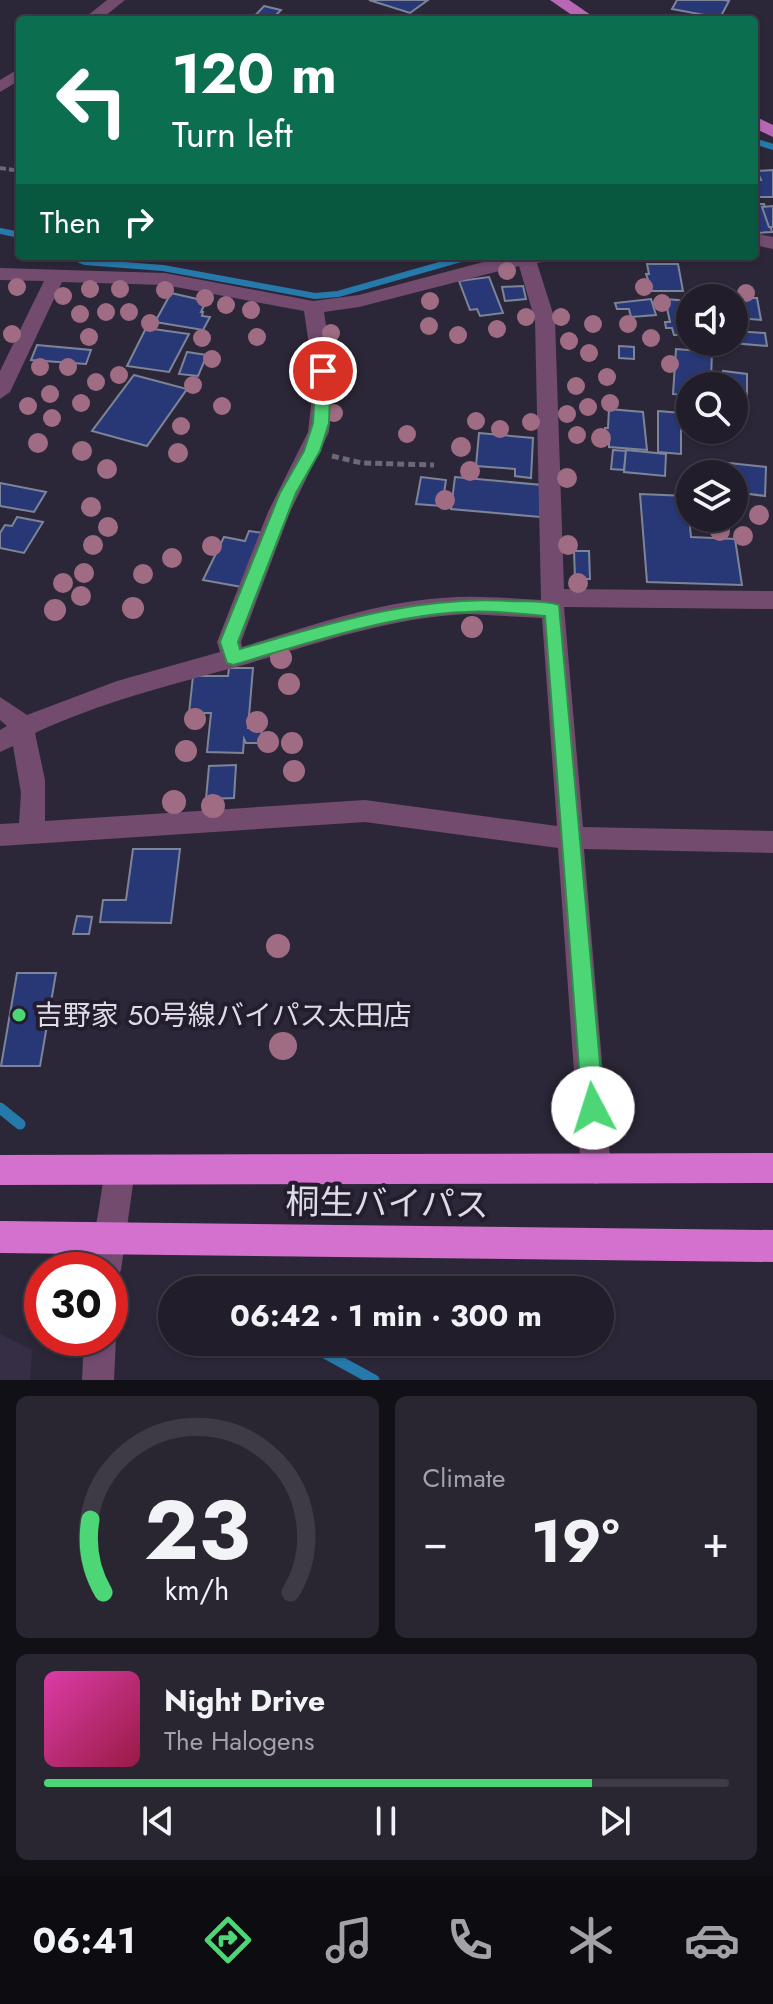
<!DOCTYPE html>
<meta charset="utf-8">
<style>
:root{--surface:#211d2a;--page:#292632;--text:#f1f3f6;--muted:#a2a2a8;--line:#3e3b47;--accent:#4dd676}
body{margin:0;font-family:Jost,"Noto Sans JP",sans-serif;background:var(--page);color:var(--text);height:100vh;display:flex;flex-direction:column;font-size:30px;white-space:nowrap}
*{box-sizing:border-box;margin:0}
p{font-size:26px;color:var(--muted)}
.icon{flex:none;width:44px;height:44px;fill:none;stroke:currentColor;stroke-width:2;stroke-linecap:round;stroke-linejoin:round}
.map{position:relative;height:1380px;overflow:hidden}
.drawer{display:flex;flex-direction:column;gap:16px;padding:16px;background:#121017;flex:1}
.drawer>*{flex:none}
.top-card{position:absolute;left:16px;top:16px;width:742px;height:244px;border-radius:8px;box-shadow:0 2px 6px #0004,0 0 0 2px var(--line);background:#0b6e4f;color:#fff;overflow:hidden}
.buttons{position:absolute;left:676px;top:284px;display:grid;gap:16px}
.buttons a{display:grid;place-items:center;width:72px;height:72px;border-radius:50%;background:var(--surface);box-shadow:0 2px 6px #0004,0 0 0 2px var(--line);font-size:40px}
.speed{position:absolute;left:24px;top:1252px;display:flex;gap:16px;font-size:40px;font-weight:700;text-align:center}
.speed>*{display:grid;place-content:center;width:104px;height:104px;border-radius:50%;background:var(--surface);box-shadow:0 2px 6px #0004,0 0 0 2px var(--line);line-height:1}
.speed .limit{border:12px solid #d22;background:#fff;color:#111}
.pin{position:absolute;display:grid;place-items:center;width:68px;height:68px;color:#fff;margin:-34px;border:4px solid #fff;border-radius:50%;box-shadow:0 2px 8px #0007}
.me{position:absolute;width:88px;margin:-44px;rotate:355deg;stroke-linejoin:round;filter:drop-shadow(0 0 6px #0008)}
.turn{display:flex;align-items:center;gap:28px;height:168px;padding:0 24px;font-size:36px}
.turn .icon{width:104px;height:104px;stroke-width:2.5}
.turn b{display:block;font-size:56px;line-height:68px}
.then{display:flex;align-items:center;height:76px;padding:0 24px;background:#0003;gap:16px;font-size:30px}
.big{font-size:60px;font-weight:700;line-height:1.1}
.drawer .card{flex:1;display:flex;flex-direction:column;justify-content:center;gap:12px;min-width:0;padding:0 28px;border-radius:12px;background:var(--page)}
.drawer .dial{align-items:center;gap:0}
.dial svg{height:208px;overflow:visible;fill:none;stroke:var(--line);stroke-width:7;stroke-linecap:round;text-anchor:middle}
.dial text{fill:var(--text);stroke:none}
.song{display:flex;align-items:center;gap:24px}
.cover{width:96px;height:96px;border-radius:12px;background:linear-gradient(135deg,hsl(320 70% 55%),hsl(340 70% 35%))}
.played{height:8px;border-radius:4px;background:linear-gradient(90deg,var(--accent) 80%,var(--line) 80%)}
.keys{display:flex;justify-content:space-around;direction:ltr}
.heat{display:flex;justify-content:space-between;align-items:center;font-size:44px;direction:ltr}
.drawer .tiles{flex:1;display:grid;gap:16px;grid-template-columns:1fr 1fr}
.card:last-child{grid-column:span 2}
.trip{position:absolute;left:158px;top:1276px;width:456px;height:80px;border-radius:40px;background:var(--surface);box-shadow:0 2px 6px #0004,0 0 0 2px var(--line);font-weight:700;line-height:80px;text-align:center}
.tab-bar{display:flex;height:128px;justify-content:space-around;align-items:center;background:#0d0c11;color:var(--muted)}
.tab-bar .icon{width:56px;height:56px}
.tab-bar .current{color:var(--accent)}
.tab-bar b{font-size:36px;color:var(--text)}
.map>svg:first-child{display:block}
</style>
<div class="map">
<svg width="773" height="1380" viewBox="0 0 773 1380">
<rect width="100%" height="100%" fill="#2c2738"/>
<polygon fill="#362e45" points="0,1334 32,1350 30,1380 0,1380"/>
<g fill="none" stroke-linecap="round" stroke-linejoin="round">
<g stroke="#267aab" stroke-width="6">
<polyline points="754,141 773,147"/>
<polyline points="0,231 20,235"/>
<polyline points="70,256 85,262 163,268 315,296 338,294 471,256"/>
</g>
<g stroke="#267aab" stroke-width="11">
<polyline points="0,1108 20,1124"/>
<polyline points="286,1342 321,1351 374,1380"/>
</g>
</g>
<g fill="#283877" stroke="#7d8498" stroke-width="2">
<polygon points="369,0 428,0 410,13"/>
<polygon points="677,0 724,0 729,1 720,18 672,9"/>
<polygon points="264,6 281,10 271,20 251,20"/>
<polygon points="773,170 773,197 754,197 754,180 761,180 757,171"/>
<polygon points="754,204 764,204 772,232 754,233"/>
<polygon points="773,206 773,227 769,227 762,207"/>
<polygon points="647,264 678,264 683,291 652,291 646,274 649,274"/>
<polygon points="489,277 503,313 480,316 477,309 470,310 459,281"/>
<polygon points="523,286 526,299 505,301 502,287"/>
<polygon points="171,293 206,301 201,312 203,312 202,316 210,317 203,330 155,322"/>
<polygon points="744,298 757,298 761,320 738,318 736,302 744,303"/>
<polygon points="651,299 656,315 631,317 629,309 617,309 615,303"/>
<polygon points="665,299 690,301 690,335 674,335 672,328 666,328 665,322 670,322"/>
<polygon points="146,328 189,334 169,372 127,366"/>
<polygon points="734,331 765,333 767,346 732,343"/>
<polygon points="37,345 91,350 86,364 31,360"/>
<polygon points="619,346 634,347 634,359 619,358"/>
<polygon points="676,349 712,352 711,379 723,381 723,371 747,374 747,396 734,395 734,386 690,386 690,395 673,394"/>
<polygon points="187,352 207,355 198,376 179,374"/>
<polygon points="134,375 187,389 147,446 92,431"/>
<polygon points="609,409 643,412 647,450 609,447 609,439 604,439 605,428 608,428"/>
<polygon points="658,411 681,413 681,454 658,452"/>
<polygon points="479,433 533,438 531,478 515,476 515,469 476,466"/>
<polygon points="613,450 626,451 624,470 611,469"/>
<polygon points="626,450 666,454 665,476 624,472"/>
<polygon points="729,463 766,467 765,496 734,492 734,474 729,474"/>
<polygon points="421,477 446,480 442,506 416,504"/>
<polygon points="455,477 542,485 540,517 451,509"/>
<polygon points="0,483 46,492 34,512 0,506"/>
<polygon points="640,494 687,496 691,537 735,539 742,585 647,582"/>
<polygon points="17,517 43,522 24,553 0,548 0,533 5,525 12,526"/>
<polygon points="249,531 264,533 242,587 203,580 224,537 245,541"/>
<polygon points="574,551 589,551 590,579 575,579"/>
<polygon points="229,668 253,668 248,728 262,728 261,743 246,743 244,739 243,753 207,752 211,713 189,713 193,676 228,676"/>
<polygon points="236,765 234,798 206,799 209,766"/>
<polygon points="133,849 180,849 171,923 100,922 103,900 126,900"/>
<polygon points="77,916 92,917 89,934 73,934"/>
<polygon points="17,973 56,973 40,1066 1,1066"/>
</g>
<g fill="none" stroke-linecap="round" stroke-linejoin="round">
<polyline stroke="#6c6877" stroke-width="4" stroke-dasharray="6 3" stroke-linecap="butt" points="0,168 20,171"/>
<polyline stroke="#6c6877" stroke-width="5" stroke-dasharray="7 4" stroke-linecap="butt" points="332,456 362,463 434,465"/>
<g fill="#724b6f" fill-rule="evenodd">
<polygon points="107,0 125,0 100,20 82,20"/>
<polygon points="20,68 20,80 0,92 0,80"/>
<polygon points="754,233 773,237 773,249 754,245"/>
<path d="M506 256 550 257 548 261 537 263 555 320 564 589 773 591V609L564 607 583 827 773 831V853L584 849 611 1169 607 1180 596 1184 585 1180 581 1169 558 848 365 822 0 846V824L19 823 21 793 13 746 0 752V730L7 726 0 720V697L27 715 117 681 220 652 217 642 268 512 308 432 314 379 304 311 165 285 62 282 10 392 0 399V371L44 281 0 280V268L165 273 313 301 359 295ZM519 266 535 320 541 600C508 598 475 595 442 598 373 603 307 627 242 647L241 642 290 512 329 432 334 379 324 312 359 307ZM467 614 542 618 557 826 365 800 45 821V780L35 733C101 702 170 685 240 666 315 644 388 618 467 614Z"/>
<polygon points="120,1155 131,1159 135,1170 121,1270 116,1281 110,1284 110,1270 89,1270 105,1170 109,1159"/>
<polygon points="110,1326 116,1338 114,1380 82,1380 84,1338 110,1338"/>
</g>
<g fill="#b867b4" fill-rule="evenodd">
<polygon points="550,0 569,0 598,20 579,20"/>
<polygon points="754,116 773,125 773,137 754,128"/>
</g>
<g fill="#d471cf" fill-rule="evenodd">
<polygon points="773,1153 773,1183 0,1185 0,1155"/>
<polygon points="0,1221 773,1230 773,1262 0,1253"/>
</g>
</g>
<g fill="#a06c84">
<circle cx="507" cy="271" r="9"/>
<circle cx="17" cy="287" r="9"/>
<circle cx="644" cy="287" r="9"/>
<circle cx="90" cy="289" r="9"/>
<circle cx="120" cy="289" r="9"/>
<circle cx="165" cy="290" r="9"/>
<circle cx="746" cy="293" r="9"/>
<circle cx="63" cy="296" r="9"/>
<circle cx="205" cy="298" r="9"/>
<circle cx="430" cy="301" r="9"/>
<circle cx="662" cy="303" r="9"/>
<circle cx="226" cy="305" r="9"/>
<circle cx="251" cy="310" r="9"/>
<circle cx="106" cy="312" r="9"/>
<circle cx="129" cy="312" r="9"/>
<circle cx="80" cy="314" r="9"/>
<circle cx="526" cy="317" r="9"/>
<circle cx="561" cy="317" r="9"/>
<circle cx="150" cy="323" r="9"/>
<circle cx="593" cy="324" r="9"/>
<circle cx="628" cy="324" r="9"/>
<circle cx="429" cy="326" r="9"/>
<circle cx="497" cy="329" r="9"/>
<circle cx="331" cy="333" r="9"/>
<circle cx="12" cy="334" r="9"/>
<circle cx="458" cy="335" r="9"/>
<circle cx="89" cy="337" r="9"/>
<circle cx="257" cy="337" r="9"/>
<circle cx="202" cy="338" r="9"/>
<circle cx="651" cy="338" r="9"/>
<circle cx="569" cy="341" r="9"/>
<circle cx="589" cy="353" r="9"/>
<circle cx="212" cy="359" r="9"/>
<circle cx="670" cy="364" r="9"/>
<circle cx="40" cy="367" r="9"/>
<circle cx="68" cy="367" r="9"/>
<circle cx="119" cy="375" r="9"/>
<circle cx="607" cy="377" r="9"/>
<circle cx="96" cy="382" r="9"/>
<circle cx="193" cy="385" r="9"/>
<circle cx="576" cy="386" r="9"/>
<circle cx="50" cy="394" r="9"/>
<circle cx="81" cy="403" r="9"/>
<circle cx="610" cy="403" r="9"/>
<circle cx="28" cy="406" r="9"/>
<circle cx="222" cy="406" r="9"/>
<circle cx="588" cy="407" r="9"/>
<circle cx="334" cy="413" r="9"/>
<circle cx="567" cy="414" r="9"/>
<circle cx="52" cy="418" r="9"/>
<circle cx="476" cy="421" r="9"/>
<circle cx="531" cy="422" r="9"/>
<circle cx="181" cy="426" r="9"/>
<circle cx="500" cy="429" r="9"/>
<circle cx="407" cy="434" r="9"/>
<circle cx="577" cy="435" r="9"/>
<circle cx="601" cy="438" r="10"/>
<circle cx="38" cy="443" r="10"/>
<circle cx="461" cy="447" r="10"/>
<circle cx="82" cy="451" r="10"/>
<circle cx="178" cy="453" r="10"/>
<circle cx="107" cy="469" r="10"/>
<circle cx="470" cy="471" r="10"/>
<circle cx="567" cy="478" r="10"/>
<circle cx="445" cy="500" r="10"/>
<circle cx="91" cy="507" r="10"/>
<circle cx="759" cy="515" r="10"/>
<circle cx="108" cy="527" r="10"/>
<circle cx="720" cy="531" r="10"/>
<circle cx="743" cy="536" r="10"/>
<circle cx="93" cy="545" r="10"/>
<circle cx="568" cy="545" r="10"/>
<circle cx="212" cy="546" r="10"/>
<circle cx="172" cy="558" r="10"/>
<circle cx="84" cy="573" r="10"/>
<circle cx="143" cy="574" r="10"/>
<circle cx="63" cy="583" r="10"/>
<circle cx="578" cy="583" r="10"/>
<circle cx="81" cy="596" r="10"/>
<circle cx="133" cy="608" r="11"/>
<circle cx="55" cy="610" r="11"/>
<circle cx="472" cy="627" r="11"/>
<circle cx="281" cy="658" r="11"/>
<circle cx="289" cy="684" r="11"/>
<circle cx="195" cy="719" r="11"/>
<circle cx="257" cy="722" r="11"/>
<circle cx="268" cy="742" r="11"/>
<circle cx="292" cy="743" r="11"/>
<circle cx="186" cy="751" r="11"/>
<circle cx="294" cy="771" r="11"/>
<circle cx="174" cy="802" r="12"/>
<circle cx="213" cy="806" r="12"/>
<circle cx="278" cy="946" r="12"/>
<circle cx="283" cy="1046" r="14"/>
</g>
<path fill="#4dd676" stroke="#328b4d" stroke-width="2" d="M323 366 331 371 329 423 320 451 296 493 238 642 240 649C328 624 417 595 510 601 526 602 544 600 559 605L604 1108 601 1115 593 1118 585 1115 582 1108 545 616C519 614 491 610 465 612 389 615 306 644 233 665L227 663 220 642 280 493 304 451 313 423 316 371Z"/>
<circle fill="#4dd676" stroke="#231d2d" stroke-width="3" cx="19" cy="1015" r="8"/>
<g text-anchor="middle" stroke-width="8" stroke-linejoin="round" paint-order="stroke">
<g font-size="28" fill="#dedbe6" stroke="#231d2d" text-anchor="start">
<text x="35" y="1025">吉野家 50号線バイパス太田店</text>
</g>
<g font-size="34" fill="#dedbe6" stroke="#231d2d">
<text transform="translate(387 1203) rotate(1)" y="12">桐生バイパス</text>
</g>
</g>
</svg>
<div class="buttons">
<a><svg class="icon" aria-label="sound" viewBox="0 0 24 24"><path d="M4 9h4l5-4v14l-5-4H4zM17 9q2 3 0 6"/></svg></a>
<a><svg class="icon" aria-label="search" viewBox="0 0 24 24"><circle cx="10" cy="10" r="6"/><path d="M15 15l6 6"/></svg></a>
<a><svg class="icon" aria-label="layers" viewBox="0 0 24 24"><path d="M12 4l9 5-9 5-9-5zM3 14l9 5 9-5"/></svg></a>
</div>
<div class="speed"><div class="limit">30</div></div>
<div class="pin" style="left:323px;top:371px;background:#d93025"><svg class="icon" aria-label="arrive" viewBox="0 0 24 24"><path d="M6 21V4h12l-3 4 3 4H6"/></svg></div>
<svg class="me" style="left:593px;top:1108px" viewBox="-20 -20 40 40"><circle r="19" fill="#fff"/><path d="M0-13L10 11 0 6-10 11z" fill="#4dd676"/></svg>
<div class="trip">06:42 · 1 min · 300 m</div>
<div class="top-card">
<div class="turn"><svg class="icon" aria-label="left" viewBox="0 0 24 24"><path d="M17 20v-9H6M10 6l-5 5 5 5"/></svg><div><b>120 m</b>Turn left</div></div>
<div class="then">Then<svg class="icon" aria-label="right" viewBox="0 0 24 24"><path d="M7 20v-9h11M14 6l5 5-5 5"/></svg></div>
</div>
</div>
<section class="drawer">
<div class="tiles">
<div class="card dial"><svg viewBox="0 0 100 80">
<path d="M14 69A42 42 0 1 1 86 69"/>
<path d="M14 69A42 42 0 0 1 9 41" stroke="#4dd676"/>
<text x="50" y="56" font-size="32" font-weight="700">23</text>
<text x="50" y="72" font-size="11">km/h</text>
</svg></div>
<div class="card"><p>Climate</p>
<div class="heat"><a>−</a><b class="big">19°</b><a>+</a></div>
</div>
<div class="card">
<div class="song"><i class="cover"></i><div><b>Night Drive</b><p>The Halogens</p></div></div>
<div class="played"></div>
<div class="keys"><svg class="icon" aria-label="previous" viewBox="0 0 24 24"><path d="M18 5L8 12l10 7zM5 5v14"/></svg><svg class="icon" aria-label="pause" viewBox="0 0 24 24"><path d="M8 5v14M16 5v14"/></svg><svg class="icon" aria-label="next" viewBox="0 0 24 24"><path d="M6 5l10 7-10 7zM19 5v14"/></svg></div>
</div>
</div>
</section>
<nav class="tab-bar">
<b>06:41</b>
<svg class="icon current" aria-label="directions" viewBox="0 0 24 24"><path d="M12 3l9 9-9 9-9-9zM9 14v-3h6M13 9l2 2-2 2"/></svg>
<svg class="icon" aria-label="music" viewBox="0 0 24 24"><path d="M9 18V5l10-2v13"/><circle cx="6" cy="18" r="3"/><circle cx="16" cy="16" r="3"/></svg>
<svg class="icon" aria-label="phone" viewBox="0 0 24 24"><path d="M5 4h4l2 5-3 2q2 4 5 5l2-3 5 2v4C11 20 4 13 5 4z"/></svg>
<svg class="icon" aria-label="climate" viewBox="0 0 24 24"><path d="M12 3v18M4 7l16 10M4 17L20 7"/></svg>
<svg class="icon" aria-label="car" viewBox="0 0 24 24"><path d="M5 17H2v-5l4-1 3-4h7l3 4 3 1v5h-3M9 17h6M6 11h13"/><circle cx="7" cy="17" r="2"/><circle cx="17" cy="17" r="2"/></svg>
</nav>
